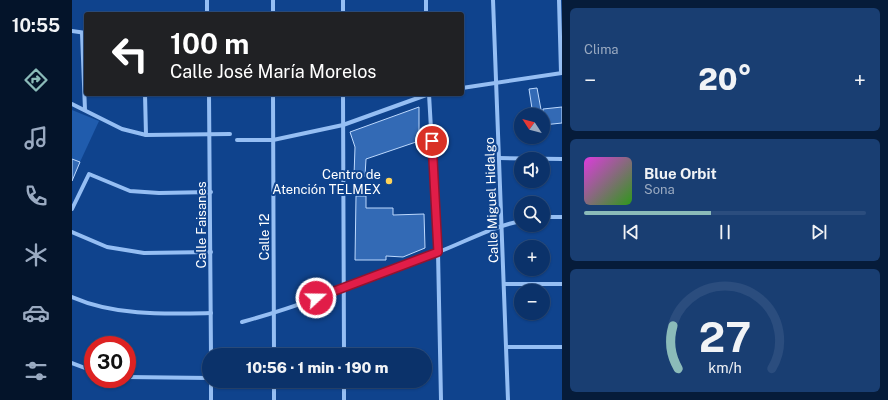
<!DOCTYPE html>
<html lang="es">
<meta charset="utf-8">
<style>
:root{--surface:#0b326a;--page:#193e72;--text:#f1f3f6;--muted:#9aaac1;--line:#2b4d7e;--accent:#8bbbb9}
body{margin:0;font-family:"Public Sans",sans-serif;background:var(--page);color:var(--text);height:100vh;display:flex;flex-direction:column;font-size:15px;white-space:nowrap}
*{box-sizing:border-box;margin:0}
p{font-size:13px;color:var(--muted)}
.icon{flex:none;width:22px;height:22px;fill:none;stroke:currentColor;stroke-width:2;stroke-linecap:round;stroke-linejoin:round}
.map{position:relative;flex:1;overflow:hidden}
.side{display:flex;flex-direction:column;gap:8px;padding:8px;background:#061c3a;width:326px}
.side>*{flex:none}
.hud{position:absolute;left:12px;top:12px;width:380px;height:84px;border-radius:4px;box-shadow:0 1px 3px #0004,0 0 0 1px var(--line);background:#202124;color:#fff;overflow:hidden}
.needle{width:26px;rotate:306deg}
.fabs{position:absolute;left:442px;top:108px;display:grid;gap:8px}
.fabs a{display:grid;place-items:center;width:36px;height:36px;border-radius:50%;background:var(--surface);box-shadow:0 1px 3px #0004,0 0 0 1px var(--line);font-size:20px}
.speed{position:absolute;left:12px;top:336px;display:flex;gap:8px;font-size:20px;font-weight:700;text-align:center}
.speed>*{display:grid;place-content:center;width:52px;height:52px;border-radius:50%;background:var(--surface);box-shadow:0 1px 3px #0004,0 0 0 1px var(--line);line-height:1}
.speed .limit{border:6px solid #d22;background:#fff;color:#111}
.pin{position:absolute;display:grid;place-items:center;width:34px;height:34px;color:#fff;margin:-17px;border:2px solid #fff;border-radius:50%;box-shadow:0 1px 4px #0007}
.me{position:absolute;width:44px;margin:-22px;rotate:69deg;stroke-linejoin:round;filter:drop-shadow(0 0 3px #0008)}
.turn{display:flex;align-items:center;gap:14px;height:84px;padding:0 20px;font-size:18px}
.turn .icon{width:52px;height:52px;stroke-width:2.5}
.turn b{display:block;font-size:28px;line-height:34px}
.big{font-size:30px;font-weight:800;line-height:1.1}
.side .widget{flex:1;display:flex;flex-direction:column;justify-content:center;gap:6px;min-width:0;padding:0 14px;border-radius:6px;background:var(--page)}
.side .dial{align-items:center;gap:0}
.dial svg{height:104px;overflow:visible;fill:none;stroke:var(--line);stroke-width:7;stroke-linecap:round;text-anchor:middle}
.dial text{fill:var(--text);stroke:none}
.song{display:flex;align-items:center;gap:12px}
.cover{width:48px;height:48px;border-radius:6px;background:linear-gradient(135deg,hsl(300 70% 55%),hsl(110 70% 35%))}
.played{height:4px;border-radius:2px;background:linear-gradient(90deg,var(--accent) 45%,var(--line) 45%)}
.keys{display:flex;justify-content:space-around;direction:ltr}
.heat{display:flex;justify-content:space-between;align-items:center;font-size:22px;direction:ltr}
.trip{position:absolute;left:130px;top:348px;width:230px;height:40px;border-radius:20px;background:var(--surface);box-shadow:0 1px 3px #0004,0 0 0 1px var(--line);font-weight:800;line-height:40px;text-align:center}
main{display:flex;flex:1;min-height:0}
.dock{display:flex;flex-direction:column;width:72px;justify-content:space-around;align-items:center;background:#04142a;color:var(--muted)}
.dock .icon{width:28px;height:28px}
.dock .active{color:var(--accent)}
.dock b{font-size:18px;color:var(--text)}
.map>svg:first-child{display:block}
</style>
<main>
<nav class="dock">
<b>10:55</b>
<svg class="icon active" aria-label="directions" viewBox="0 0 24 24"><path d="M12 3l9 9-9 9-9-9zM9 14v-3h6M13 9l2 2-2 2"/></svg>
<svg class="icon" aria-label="music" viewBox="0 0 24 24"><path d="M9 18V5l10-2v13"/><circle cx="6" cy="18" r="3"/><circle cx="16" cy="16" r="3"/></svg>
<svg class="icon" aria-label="phone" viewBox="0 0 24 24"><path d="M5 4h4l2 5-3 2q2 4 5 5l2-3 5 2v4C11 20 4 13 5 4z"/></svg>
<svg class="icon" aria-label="climate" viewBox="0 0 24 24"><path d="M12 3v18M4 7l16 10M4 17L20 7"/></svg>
<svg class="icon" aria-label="car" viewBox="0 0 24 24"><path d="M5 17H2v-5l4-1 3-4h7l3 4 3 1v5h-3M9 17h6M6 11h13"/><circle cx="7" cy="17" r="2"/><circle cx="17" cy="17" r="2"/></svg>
<svg class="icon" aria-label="filters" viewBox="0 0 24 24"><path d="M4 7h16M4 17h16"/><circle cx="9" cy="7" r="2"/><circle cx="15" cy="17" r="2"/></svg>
</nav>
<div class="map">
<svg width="490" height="400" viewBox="0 0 490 400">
<rect width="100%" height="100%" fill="#0f438d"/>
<polygon fill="#205cad" points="0,110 27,121 8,162 0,159"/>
<g fill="#336ab5" stroke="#bdd9fe">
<polygon points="465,88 470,115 461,115 457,89"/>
<polygon points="347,107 347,141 294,159 293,176 282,176 283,147 278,132"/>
<polygon points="490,107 490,123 471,125 471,109"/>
<polygon points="0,159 8,162 0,181"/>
<polygon points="284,196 294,196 294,208 321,208 321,215 352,214 353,248 331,257 314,256 314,260 283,260"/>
</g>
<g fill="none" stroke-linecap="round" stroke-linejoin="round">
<g stroke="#95bef3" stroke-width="4">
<polyline points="135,0 135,14"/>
<polyline points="201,0 201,14"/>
<polyline points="271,0 271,14"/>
<polyline points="354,0 354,14"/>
<polyline points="421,0 436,400"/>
<polyline points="487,0 489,73"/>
<polyline points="0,31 14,33"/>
<polyline points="10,33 13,110"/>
<polyline points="390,88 490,73"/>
<polyline points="73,94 74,135"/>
<polyline points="137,94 139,355"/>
<polyline points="201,94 202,355"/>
<polyline points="271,94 272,355"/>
<polyline points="0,104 50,129 74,135 158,134"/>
<polyline points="165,140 201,140 271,125 357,94 366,252 369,400"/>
<polyline points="427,158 490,159"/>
<polyline points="0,209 17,174 58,191 87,193 139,192"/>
<polyline points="471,217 490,217"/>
<polyline points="0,232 35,247 72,253 139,252"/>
<polyline points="432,284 490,284"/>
<path d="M0 297C43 316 93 314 139 313"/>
<path d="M170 322C236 304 300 277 364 253 393 242 419 227 449 221"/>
<polyline points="435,347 490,347"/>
<polyline points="0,363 21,371"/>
<polyline points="55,377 137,378"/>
<polyline points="139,381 139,400"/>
<polyline points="202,400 202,381"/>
<polyline points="272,400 272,381"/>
</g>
</g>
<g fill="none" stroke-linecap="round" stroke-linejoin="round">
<g stroke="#92132f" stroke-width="10">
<polyline id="route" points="244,298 366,252 360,141"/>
</g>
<use href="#route" stroke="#e11d48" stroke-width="7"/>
</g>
<circle fill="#ffd358" stroke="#0f438d" stroke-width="1.5" cx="317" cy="181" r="4"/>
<g text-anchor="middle" stroke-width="4" stroke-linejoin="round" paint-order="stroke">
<g font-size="13" fill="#fff" stroke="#0f438d" text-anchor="end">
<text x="309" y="179">Centro de<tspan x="309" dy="15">Atención TELMEX</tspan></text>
</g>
<g font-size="13" fill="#fff" stroke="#0f438d">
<text transform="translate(419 200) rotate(-92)" y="5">Calle Miguel Hidalgo</text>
<text transform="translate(129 225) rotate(-90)" y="5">Calle Faisanes</text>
<text transform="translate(192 237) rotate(-90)" y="5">Calle 12</text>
</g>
</g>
</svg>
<div class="fabs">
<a><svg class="needle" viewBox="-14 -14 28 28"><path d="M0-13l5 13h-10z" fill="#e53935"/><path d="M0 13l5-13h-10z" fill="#9aaac1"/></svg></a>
<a><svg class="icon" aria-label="sound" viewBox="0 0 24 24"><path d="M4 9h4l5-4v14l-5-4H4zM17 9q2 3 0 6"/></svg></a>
<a><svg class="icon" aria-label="search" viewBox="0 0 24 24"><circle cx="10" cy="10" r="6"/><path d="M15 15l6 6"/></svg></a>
<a>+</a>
<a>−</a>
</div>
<div class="speed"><div class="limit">30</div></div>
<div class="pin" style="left:360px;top:141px;background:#d93025"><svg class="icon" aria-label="arrive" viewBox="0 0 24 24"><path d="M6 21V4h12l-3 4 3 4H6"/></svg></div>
<svg class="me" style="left:244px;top:298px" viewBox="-20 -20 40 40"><circle r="17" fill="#e11d48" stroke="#fff" stroke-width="3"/><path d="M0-11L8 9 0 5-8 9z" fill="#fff"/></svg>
<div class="trip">10:56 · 1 min · 190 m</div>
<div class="hud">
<div class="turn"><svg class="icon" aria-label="left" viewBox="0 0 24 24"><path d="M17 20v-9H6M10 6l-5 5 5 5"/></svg><div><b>100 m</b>Calle José María Morelos</div></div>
</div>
</div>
<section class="side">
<div class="widget"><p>Clima</p>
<div class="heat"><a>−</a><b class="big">20°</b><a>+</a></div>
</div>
<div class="widget">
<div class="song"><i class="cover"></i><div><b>Blue Orbit</b><p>Sona</p></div></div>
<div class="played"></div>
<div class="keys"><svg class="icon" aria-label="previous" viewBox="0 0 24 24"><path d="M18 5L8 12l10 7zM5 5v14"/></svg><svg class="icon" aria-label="pause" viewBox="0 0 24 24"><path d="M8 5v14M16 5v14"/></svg><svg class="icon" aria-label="next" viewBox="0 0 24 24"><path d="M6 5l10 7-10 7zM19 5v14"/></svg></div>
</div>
<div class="widget dial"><svg viewBox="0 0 100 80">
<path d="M14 69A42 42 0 1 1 86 69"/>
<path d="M14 69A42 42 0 0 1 10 36" stroke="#8bbbb9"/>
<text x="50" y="56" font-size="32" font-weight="700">27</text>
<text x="50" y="72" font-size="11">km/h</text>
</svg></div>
</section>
</main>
